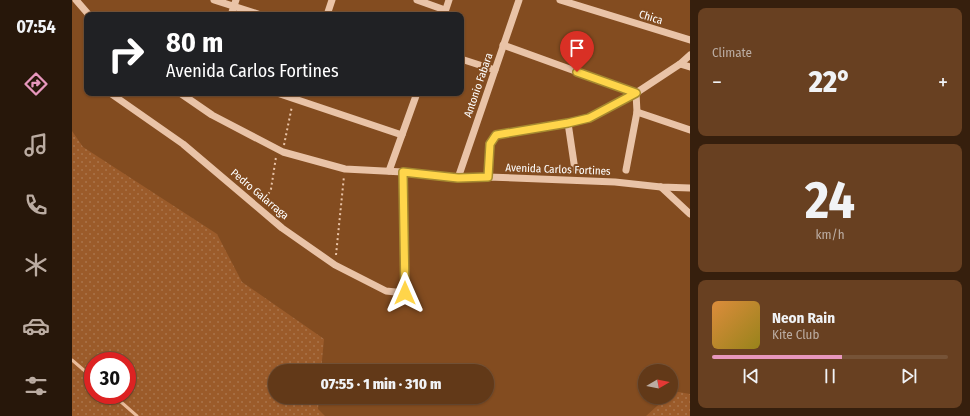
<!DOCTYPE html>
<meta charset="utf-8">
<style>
:root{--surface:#623918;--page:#684021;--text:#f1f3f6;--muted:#bbaca2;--line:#765337;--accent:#e797bd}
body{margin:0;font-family:"Fira Sans Condensed",sans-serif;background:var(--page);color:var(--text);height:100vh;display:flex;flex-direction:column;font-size:15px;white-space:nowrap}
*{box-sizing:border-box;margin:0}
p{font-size:13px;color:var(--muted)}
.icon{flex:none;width:22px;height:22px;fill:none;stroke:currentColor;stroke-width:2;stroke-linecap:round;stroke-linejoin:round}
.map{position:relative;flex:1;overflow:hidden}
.panel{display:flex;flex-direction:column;gap:8px;padding:8px;background:#361f0d;width:280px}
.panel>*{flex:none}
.guide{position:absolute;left:12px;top:12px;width:380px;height:84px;border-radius:8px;box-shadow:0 1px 3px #0004,0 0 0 1px var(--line);background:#202124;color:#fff;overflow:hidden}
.needle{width:26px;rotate:80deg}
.buttons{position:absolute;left:566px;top:364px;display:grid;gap:8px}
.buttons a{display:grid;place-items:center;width:40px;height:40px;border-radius:50%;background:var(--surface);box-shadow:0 1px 3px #0004,0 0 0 1px var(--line);font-size:20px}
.speed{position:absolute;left:12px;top:352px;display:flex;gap:8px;font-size:20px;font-weight:700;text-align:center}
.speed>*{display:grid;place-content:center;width:52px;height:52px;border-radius:50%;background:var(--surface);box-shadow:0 1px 3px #0004,0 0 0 1px var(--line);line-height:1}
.speed .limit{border:6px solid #d22;background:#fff;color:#111}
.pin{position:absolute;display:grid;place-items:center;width:34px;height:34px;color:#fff;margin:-41px -17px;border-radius:50% 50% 50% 0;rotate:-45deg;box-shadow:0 0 4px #0007}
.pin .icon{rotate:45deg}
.me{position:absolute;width:44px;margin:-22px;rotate:0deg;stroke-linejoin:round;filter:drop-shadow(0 0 3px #0008)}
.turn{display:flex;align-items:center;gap:14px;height:84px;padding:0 16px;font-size:18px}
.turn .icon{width:52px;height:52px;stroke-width:2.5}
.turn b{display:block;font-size:28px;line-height:34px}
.big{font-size:30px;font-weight:800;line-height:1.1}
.panel .tile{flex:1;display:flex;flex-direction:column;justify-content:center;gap:6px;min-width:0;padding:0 14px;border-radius:8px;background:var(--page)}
.panel .dial{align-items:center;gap:0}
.dial b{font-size:52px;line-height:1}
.song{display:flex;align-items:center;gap:12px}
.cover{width:48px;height:48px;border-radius:6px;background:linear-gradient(135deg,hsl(30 70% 55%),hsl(50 70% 35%))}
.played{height:4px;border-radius:2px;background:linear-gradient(90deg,var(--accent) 55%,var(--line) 55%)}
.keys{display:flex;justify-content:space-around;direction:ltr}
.heat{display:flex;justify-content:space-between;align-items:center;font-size:22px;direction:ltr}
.trip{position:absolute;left:196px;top:364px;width:226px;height:40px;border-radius:20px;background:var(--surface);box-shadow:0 1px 3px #0004,0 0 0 1px var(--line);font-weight:800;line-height:40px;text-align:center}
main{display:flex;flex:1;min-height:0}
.tabs{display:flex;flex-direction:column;width:72px;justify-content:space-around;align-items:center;background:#27170a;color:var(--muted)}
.tabs .icon{width:28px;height:28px}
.tabs .on{color:var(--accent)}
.tabs b{font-size:18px;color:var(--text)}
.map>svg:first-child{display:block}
</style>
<main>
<nav class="tabs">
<b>07:54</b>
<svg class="icon on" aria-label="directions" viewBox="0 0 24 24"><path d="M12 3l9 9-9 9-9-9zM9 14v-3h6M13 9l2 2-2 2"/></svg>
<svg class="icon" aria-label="music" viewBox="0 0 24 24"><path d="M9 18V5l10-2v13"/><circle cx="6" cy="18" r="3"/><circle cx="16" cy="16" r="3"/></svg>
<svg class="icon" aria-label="phone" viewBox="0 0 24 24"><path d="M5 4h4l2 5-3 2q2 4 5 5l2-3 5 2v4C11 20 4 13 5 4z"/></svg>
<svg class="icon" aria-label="climate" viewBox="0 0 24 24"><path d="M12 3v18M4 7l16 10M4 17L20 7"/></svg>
<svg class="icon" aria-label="car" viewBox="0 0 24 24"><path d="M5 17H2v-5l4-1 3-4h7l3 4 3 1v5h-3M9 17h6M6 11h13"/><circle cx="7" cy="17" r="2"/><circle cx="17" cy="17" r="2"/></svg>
<svg class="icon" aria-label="filters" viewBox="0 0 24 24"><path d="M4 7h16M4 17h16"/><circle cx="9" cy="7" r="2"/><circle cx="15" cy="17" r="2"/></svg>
</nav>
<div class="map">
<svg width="618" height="416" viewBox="0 0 618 416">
<defs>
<pattern id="grass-dots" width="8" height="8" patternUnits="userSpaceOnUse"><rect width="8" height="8" fill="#9b5b2a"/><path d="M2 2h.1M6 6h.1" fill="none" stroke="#aa744a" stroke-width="1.8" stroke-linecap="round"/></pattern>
</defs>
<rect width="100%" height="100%" fill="#834c20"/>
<g fill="url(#grass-dots)" fill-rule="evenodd">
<path d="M0 131 11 147 145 234 170 282 252 339 249 371H203V397H247L246 409 253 416H0ZM21 361H55V395H21Z"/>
<polygon points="601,391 618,394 618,416 574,416 595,397 599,397 599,393"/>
</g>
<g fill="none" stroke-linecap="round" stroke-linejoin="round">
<g stroke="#eabc9b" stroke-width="3">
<polyline points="0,360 21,378"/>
<polyline points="41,395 65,416"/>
</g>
<g stroke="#e9c3a7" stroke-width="2" stroke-dasharray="2 3" stroke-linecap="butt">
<polyline points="212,145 220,106"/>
<polyline points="192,203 199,189 204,157"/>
<polyline points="264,255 272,176"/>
</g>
<g stroke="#e9c3a7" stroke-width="7">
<polyline points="4,0 17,15"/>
<polyline points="142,0 189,15"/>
<polyline points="345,0 373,10"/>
<polyline points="488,0 618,40"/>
<polyline points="159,15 164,0"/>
<polyline points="255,15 260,0"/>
<polyline points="372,15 377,0"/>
<polyline points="431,45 564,93 565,112 554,170"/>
<polyline points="389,59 423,70"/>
<polyline points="608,64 618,67"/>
<polyline points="38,93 111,144 210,228 263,265 314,291 333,293 331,172"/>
<polyline points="108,93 140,115 211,152 273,169 331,172 386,178 416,177 543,182 589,187 618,188"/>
<polyline points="205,93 330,135"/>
<polyline points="565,112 618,130"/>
<polyline points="496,123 503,170"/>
<polyline points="317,171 345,93"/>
<polyline points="416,177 417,144 424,135 496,123 517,117 564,93 608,64 618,55"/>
<polyline points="386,178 447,0"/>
<polyline points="589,187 618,214"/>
</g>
</g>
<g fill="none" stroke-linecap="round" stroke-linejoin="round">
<g stroke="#a68a30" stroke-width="10">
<polyline id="route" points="333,293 331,172 386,178 416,177 418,144 424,135 496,123 517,118 564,93 505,72"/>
</g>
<use href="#route" stroke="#ffd54a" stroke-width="7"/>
</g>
<g text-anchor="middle" stroke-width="4" stroke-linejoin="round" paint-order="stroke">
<g font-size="11" fill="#fff" stroke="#834c20">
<text transform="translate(579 17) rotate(17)" y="4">Chica</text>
<text transform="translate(406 85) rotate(-71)" y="4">Antonio Fabara</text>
<text transform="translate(486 169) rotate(2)" y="4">Avenida Carlos Fortines</text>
<text transform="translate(188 194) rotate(40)" y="4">Pedro Galarraga</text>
</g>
</g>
</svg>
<div class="buttons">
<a><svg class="needle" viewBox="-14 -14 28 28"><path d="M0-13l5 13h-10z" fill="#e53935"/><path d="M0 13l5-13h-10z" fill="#bbaca2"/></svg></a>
</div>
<div class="speed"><div class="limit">30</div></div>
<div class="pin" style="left:505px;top:72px;background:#d93025"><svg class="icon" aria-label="arrive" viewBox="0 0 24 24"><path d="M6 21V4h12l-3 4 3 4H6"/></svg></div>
<svg class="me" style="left:333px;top:293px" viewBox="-20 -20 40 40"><path d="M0-17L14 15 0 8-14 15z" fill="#ffd54a" stroke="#fff" stroke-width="4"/></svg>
<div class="trip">07:55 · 1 min · 310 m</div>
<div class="guide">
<div class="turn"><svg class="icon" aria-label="right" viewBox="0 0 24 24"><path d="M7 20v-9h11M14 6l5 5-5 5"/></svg><div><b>80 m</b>Avenida Carlos Fortines</div></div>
</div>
</div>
<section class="panel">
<div class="tile"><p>Climate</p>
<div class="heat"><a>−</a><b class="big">22°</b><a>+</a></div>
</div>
<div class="tile dial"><b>24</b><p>km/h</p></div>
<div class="tile">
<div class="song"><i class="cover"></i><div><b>Neon Rain</b><p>Kite Club</p></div></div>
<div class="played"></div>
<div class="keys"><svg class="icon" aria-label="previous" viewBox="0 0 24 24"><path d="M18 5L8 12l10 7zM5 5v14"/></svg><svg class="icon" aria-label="pause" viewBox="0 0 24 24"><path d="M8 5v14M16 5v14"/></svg><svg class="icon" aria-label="next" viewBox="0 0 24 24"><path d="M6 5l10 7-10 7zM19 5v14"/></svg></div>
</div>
</section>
</main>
